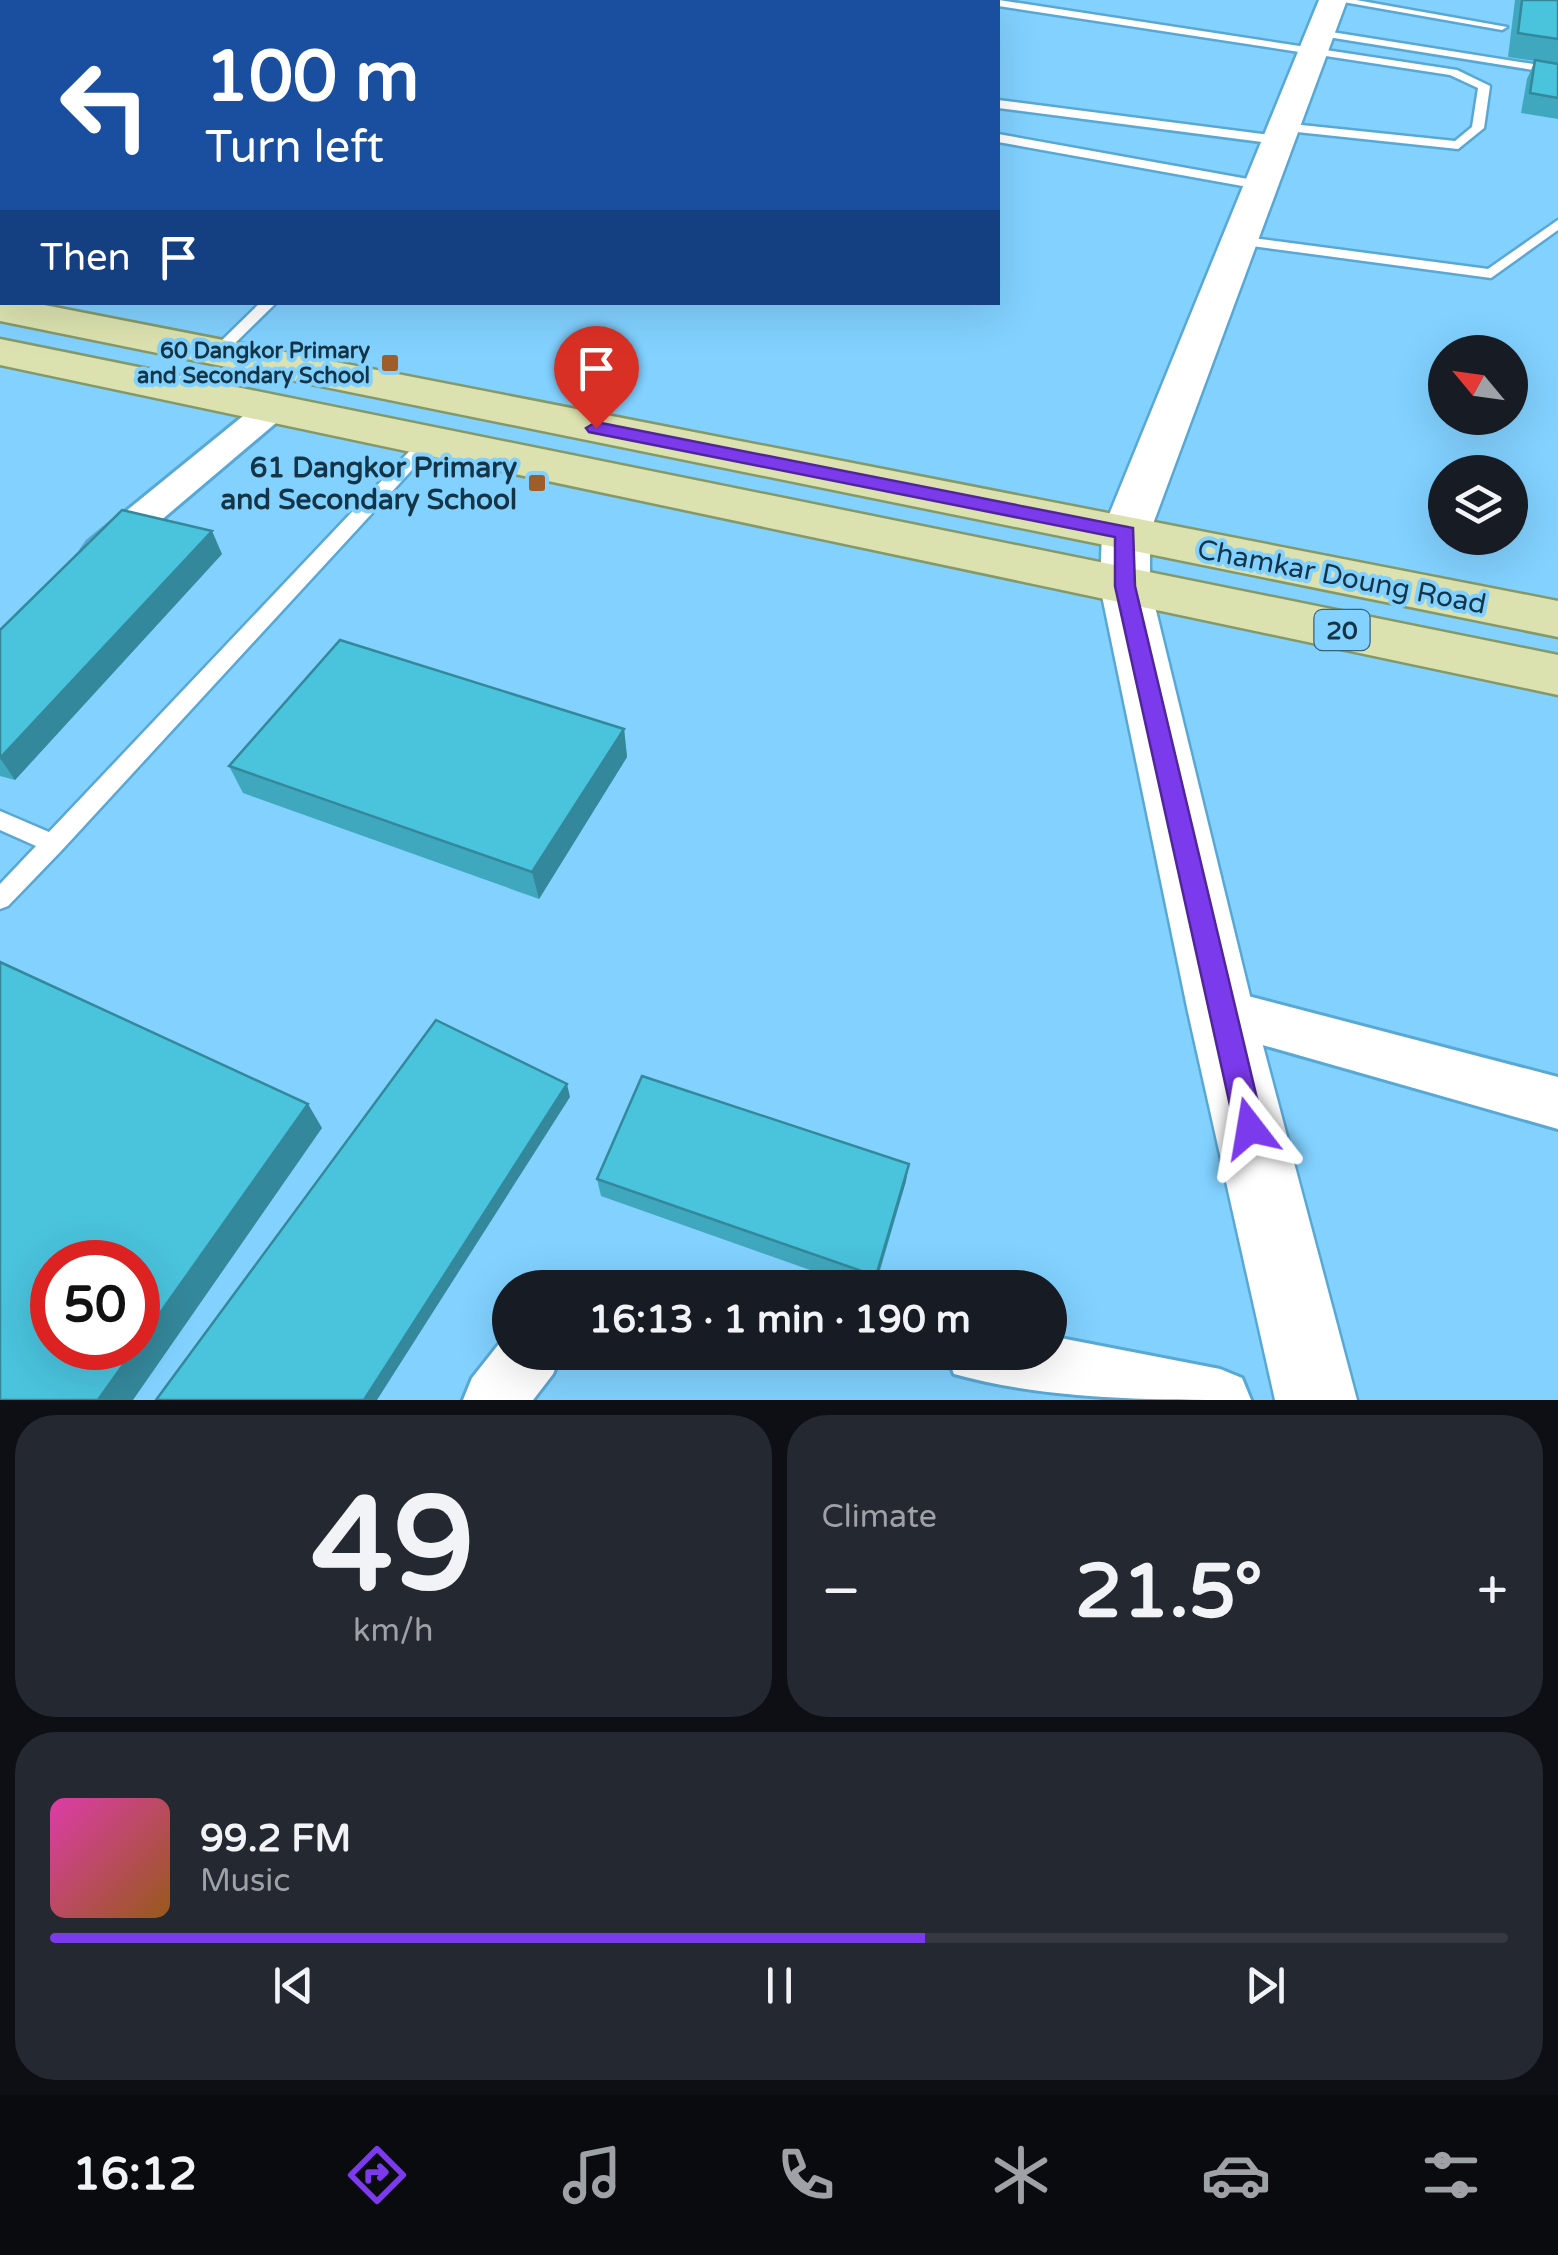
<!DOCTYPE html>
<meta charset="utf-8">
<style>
:root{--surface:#171b24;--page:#242831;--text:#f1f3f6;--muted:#9ea1a6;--line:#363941;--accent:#7c3aed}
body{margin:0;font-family:"Varela Round",sans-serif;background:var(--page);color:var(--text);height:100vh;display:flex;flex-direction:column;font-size:38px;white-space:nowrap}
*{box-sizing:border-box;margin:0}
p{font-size:32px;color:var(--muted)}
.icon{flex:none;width:55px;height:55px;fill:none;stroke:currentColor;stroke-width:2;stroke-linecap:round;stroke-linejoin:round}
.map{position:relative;height:1400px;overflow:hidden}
.side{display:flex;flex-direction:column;gap:15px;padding:15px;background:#0d0f14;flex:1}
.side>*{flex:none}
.guide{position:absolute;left:0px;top:0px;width:1000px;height:305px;box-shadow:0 10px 40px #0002;background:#1a4fa0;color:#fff;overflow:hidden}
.needle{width:65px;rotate:299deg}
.buttons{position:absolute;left:1428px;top:335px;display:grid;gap:20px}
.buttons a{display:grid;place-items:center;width:100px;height:100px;border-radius:50%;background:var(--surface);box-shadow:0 10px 40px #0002;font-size:50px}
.speed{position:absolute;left:30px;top:1240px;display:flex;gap:20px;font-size:50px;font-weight:700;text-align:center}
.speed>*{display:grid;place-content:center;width:130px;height:130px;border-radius:50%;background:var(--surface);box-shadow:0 10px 40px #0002;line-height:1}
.speed .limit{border:15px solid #d22;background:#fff;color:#111}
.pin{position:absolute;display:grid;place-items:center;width:85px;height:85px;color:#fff;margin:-102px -42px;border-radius:50% 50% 50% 0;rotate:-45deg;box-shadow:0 0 10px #0007}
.pin .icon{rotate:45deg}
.me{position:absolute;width:110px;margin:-55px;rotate:346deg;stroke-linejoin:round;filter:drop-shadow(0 0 8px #0008)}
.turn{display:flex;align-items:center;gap:35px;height:210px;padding:0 40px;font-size:45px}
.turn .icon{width:130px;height:130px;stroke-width:2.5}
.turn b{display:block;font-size:70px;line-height:85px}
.then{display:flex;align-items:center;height:95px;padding:0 40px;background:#0003;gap:20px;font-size:38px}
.big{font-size:75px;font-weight:800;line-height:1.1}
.side .widget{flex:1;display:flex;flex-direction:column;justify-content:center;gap:15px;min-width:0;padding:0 35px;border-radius:40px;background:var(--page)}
.side .dial{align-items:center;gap:0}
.dial b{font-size:130px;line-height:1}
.song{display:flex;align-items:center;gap:30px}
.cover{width:120px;height:120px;border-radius:15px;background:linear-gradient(135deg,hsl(320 70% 55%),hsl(30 70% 35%))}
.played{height:10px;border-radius:5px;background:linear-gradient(90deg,var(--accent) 60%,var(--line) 60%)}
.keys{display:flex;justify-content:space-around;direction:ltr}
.heat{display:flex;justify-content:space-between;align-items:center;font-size:55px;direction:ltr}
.side .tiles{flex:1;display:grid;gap:15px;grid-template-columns:1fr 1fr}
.widget:last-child{grid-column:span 2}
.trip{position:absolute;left:492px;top:1270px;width:575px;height:100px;border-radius:50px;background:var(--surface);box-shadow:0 10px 40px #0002;font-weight:800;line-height:100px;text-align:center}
.dock{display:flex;height:160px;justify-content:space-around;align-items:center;background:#090b0e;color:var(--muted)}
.dock .icon{width:70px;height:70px}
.dock .selected{color:var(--accent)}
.dock b{font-size:45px;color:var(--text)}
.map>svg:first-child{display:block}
</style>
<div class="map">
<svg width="1558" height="1400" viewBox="0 0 1558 1400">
<rect width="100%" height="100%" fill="#82d1ff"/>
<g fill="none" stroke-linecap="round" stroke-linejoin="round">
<g stroke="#59a8d4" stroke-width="5">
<g id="lane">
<polygon points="999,0 1457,70 1490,86 1484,128 1458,149 1278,130 1278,124 1282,123 1455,141 1472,127 1478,88 1450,75 998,6 998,2 993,2"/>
<polygon points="1332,0 1356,0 1507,27 1502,30"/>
<polygon points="1319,30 1558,68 1558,74 1315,35 1315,31"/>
<polygon points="998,100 1277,136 1283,140 1277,144 998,108"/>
<polygon points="998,134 1259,181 1265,185 1259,189 998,142"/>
<polygon points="2,202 2,211 0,212 0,203"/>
<polygon points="1558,220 1558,230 1491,278 1237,244 1230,240 1237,236 1488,269"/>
<polygon points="261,302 277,302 222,356 212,356 212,350"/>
<polygon points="427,438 433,439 433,447 62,850 8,906 0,909 0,884 36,846 0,830 0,811 49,832 421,439"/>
</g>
</g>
<g stroke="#59a8d4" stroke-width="6">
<g id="street">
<polygon points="271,400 283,403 288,410 283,417 114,560 101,564 88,560 82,551 88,542 259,403"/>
<polygon points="1221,989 1558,1077 1558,1129 1203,1028 1195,1012 1203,996"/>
<polygon points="510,1330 510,1352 562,1352 553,1374 533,1400 463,1400 472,1378"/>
<path d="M1050 1336 1220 1369 1242 1378 1251 1400C1154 1400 1047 1400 954 1374L945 1352H1050Z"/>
</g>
</g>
<g stroke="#59a8d4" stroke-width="5">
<polygon id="secondary" points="1319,0 1347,0 1150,532 1150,586 1254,1012 1357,1400 1275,1400 1188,1012 1100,586 1102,532"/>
</g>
<g stroke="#859968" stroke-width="5">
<g id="primary">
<polygon points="0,297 2,302 29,302 1558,601 1558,637 0,321"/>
<polygon points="0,339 1558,655 1558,695 0,365"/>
</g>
</g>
<use href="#lane" fill="#fff" fill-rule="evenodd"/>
<use href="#street" fill="#fff" fill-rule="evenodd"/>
<use href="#secondary" fill="#fff" fill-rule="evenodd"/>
<use href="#primary" fill="#dbe2af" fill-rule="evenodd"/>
</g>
<g fill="#40a8be">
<polygon points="1515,0 1558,0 1558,119 1521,113 1527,79 1535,61 1508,57"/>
<polygon points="222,554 15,780 0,776 0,630"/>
<polygon points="624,729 627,757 539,899 243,793 229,766"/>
<polygon points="597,1179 906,1181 875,1288 861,1288 601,1196"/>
</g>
<g fill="#34889b">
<polygon points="212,531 222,554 15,780 0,758"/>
<polygon points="624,729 627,757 539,899 532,872"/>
<polygon points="567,1084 570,1097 377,1400 364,1400"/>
<polygon points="308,1104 322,1128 133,1400 98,1400 135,1348 138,1348 138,1344"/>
<polygon points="909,1164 906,1181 874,1288 876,1276"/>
</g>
<g fill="#4ac3dd" stroke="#34889b" stroke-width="2.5">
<polygon points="1522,0 1558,0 1558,39 1518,33"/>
<polygon points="1535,60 1558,64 1558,98 1530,93"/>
<polygon points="122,510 212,531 0,758 0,630"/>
<polygon points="340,640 624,729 532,872 229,766"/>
<polygon points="0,962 308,1104 138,1344 138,1262 52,1262 52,1348 135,1348 98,1400 0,1400"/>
<polygon points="436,1020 567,1084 364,1400 156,1400"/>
<polygon points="642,1076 909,1164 876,1276 597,1179"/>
</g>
<polygon fill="#7c3aed" stroke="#51269a" stroke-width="2.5" points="596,422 1133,528 1135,586 1264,1128 1260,1139 1250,1143 1239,1139 1235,1128 1115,586 1115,537 589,432 586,428"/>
<g fill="#9f5d2a" stroke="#82d1ff" stroke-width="4">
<rect x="380" y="353" width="20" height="20" rx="5"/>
<rect x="527" y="473" width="20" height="20" rx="5"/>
</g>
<g text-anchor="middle" stroke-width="8" stroke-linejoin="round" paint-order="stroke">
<g font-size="22" font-weight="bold" fill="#133547" stroke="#82d1ff" text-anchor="end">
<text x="370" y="358">60 Dangkor Primary<tspan x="370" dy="25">and Secondary School</tspan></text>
</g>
<rect fill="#82d1ff" stroke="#34647e" stroke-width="2.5" x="1314.5" y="610" width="55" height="40" rx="8"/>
<g font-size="25" font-weight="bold" fill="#133547">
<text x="1342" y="639">20</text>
</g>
<g font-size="28" font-weight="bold" fill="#133547" stroke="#82d1ff" text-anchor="end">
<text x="517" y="477">61 Dangkor Primary<tspan x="517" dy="32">and Secondary School</tspan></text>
</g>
<g font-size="28" fill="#133547" stroke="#82d1ff">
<text transform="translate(1342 576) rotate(11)" y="10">Chamkar Doung Road</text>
</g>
</g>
</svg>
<div class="buttons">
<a><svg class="needle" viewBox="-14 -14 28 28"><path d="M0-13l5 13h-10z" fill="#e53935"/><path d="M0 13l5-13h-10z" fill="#9ea1a6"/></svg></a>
<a><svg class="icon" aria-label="layers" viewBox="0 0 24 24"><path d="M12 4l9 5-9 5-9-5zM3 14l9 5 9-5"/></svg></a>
</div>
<div class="speed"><div class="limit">50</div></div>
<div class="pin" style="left:596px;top:428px;background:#d93025"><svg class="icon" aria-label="arrive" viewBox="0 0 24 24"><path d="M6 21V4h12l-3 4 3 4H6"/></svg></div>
<svg class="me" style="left:1250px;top:1128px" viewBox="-20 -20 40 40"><path d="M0-17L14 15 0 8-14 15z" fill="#7c3aed" stroke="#fff" stroke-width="4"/></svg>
<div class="trip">16:13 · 1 min · 190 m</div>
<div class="guide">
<div class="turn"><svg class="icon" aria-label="left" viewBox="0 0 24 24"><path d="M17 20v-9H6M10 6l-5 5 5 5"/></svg><div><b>100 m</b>Turn left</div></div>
<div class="then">Then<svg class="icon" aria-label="arrive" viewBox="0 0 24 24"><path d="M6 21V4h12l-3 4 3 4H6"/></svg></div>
</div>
</div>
<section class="side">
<div class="tiles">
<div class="widget dial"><b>49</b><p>km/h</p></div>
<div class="widget"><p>Climate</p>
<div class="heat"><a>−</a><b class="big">21.5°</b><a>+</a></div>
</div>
<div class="widget">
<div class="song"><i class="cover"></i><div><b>99.2 FM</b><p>Music</p></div></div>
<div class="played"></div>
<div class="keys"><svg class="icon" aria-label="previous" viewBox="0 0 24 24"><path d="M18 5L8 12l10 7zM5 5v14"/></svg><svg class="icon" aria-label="pause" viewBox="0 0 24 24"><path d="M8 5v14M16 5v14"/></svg><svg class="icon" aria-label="next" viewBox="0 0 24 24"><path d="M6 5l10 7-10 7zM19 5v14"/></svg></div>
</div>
</div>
</section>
<nav class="dock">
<b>16:12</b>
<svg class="icon selected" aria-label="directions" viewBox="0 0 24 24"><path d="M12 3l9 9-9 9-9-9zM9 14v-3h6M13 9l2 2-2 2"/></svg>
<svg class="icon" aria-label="music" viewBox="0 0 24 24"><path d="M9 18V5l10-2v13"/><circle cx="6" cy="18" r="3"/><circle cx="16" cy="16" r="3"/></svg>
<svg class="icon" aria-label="phone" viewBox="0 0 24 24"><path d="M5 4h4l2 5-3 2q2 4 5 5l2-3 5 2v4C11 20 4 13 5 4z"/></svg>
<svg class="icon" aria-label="climate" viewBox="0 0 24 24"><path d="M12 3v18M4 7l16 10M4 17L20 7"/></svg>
<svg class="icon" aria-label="car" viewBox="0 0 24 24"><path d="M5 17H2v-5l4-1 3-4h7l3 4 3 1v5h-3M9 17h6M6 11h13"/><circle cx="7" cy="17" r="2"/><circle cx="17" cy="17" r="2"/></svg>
<svg class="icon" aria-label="filters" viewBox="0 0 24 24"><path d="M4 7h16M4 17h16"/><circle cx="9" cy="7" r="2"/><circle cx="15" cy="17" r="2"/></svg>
</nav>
